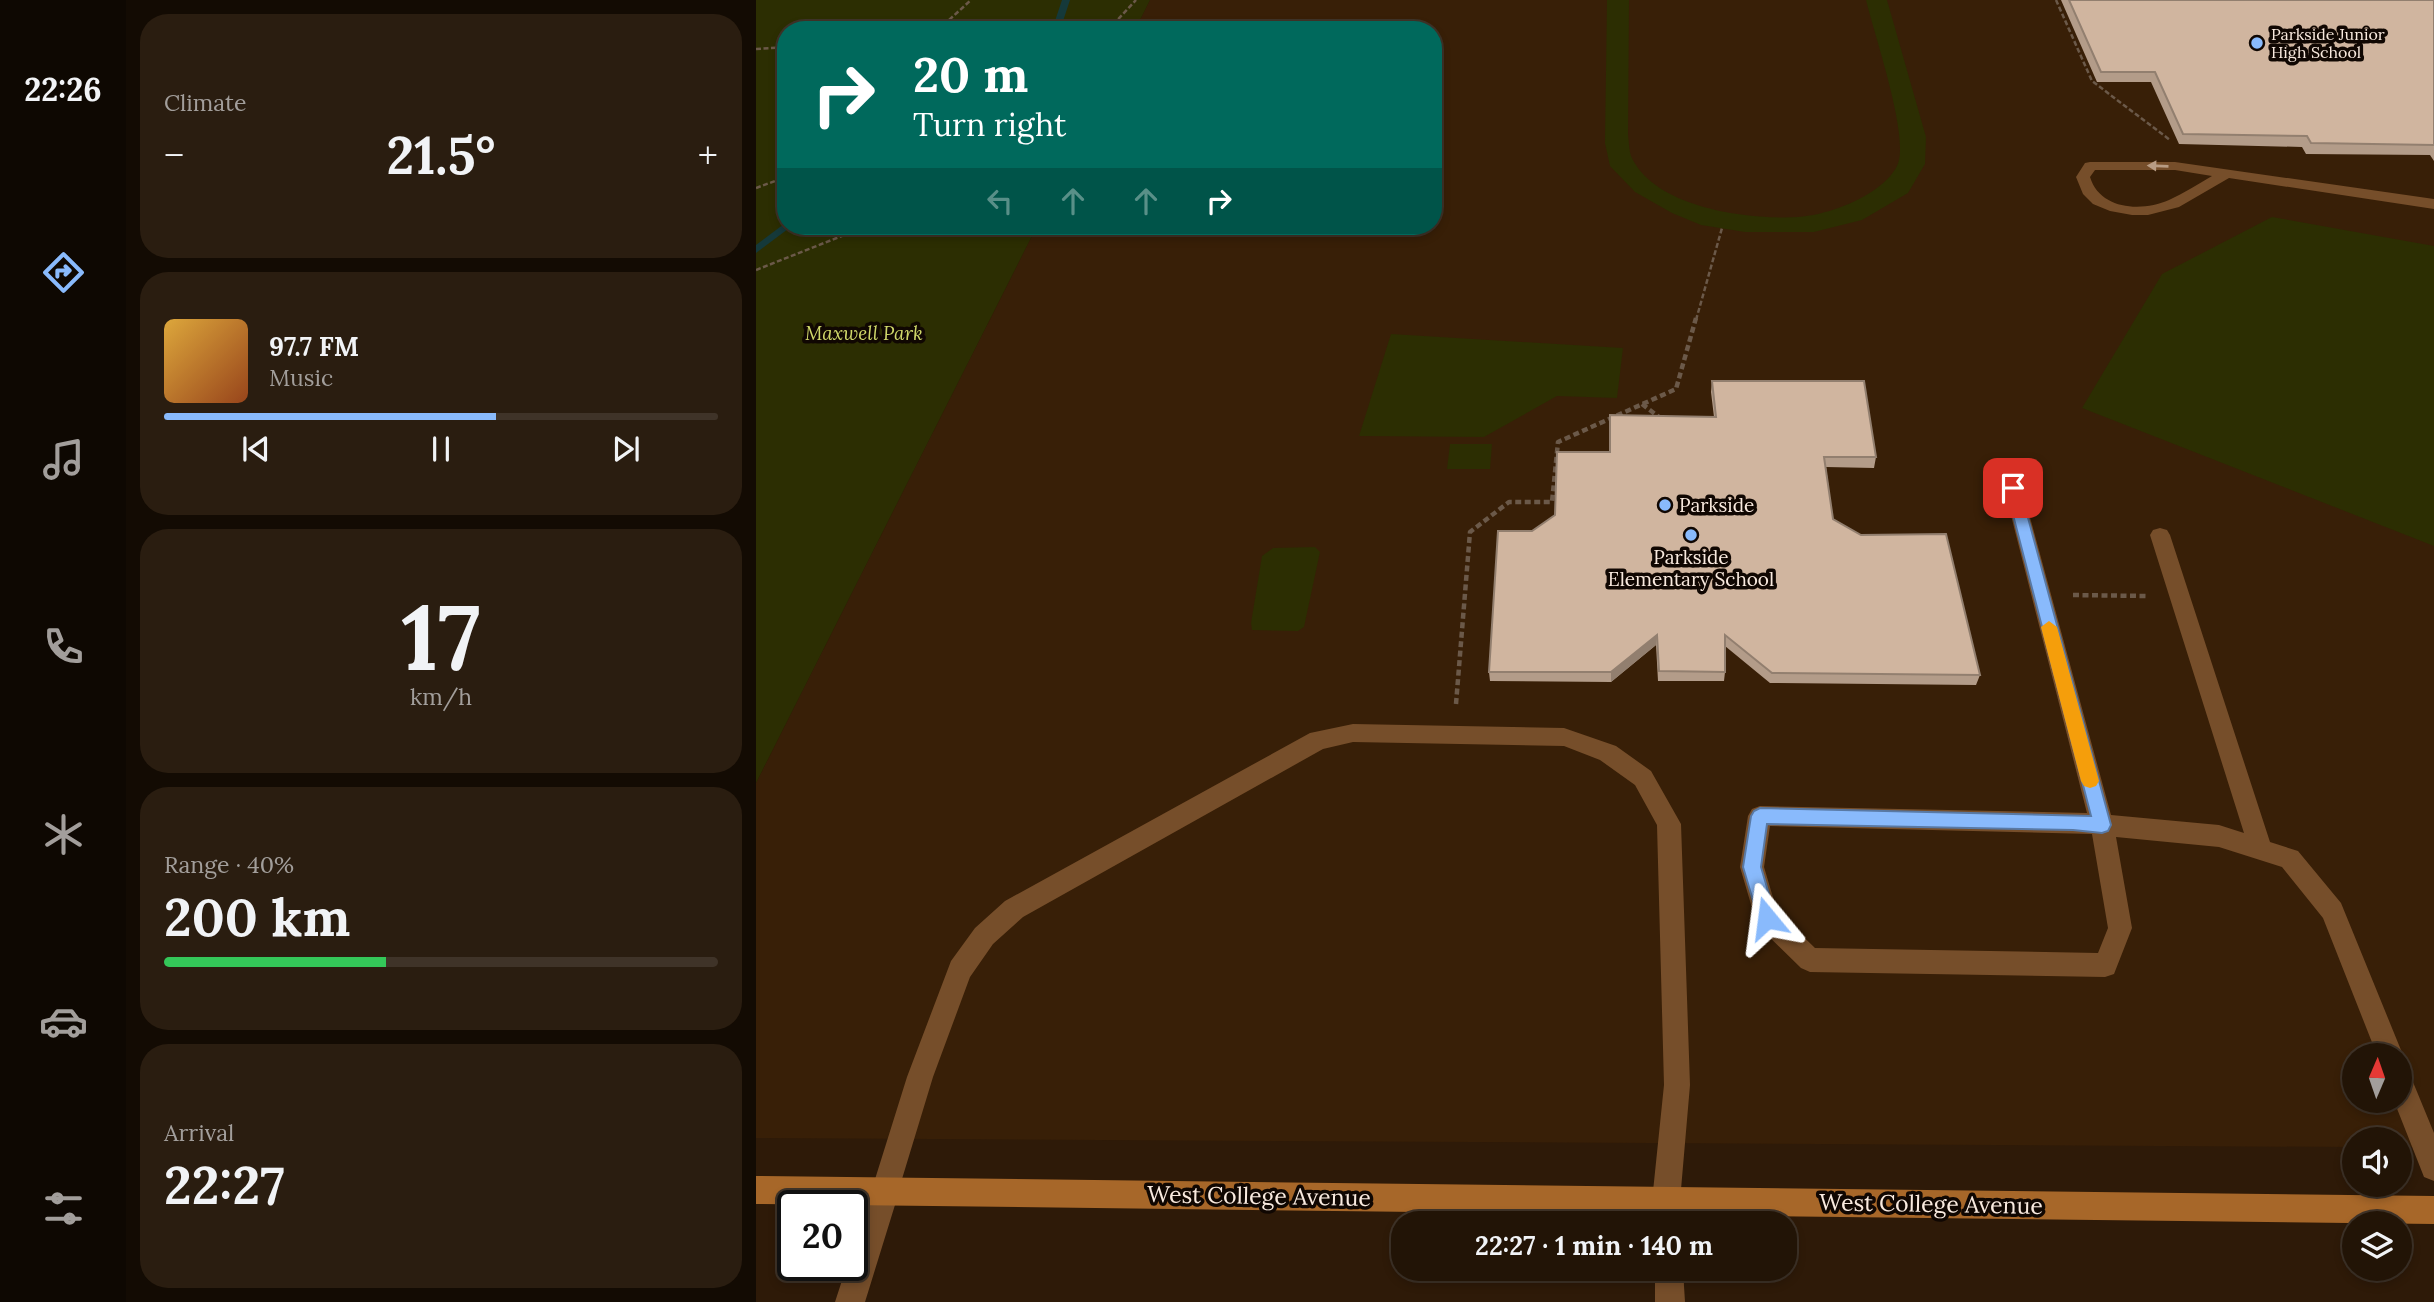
<!DOCTYPE html>
<meta charset="utf-8">
<style>
:root{--surface:#221406;--page:#2a1d10;--text:#f1f3f6;--muted:#a29e9b;--line:#3f3328;--accent:#89bafc}
body{margin:0;font-family:Lora,serif;background:var(--page);color:var(--text);height:100vh;display:flex;flex-direction:column;font-size:26px;white-space:nowrap}
*{box-sizing:border-box;margin:0}
p{font-size:23px;color:var(--muted)}
.icon{flex:none;width:38px;height:38px;fill:none;stroke:currentColor;stroke-width:2;stroke-linecap:round;stroke-linejoin:round}
.map{position:relative;flex:1;overflow:hidden}
.panel{display:flex;flex-direction:column;gap:14px;padding:14px;background:#130b03;width:630px}
.panel>*{flex:none}
.top-card{position:absolute;left:21px;top:21px;width:665px;height:214px;border-radius:28px;box-shadow:0 4px 10px #0003,0 0 0 2px var(--line);background:#00695c;color:#fff;overflow:hidden}
.needle{width:46px;rotate:2deg}
.fabs{position:absolute;left:1586px;top:1043px;display:grid;gap:14px}
.fabs a{display:grid;place-items:center;width:70px;height:70px;border-radius:50%;background:var(--surface);box-shadow:0 4px 10px #0003,0 0 0 2px var(--line);font-size:35px}
.speed{position:absolute;left:21px;top:1190px;display:flex;gap:14px;font-size:35px;font-weight:700;text-align:center}
.speed>*{display:grid;place-content:center;width:91px;height:91px;border-radius:50%;background:var(--surface);box-shadow:0 4px 10px #0003,0 0 0 2px var(--line);line-height:1}
.speed .limit{border:4px solid #111;border-radius:10px;background:#fff;color:#111}
.pin{position:absolute;display:grid;place-items:center;width:60px;height:60px;color:#fff;margin:-30px;border-radius:14px;box-shadow:0 4px 10px #0006}
.me{position:absolute;width:77px;margin:-38px;rotate:344deg;stroke-linejoin:round;filter:drop-shadow(0 0 5px #0008)}
.turn{display:flex;align-items:center;gap:24px;height:147px;padding:0 21px;font-size:32px}
.turn .icon{width:91px;height:91px;stroke-width:2.5}
.turn b{display:block;font-size:49px;line-height:60px}
.lanes{display:flex;align-items:center;height:66px;padding:0 21px;background:#0003;justify-content:center;gap:35px;direction:ltr}
.lanes .off{opacity:.35}
.big{font-size:52px;font-weight:700;line-height:1.1}
.panel .tile{flex:1;display:flex;flex-direction:column;justify-content:center;gap:10px;min-width:0;padding:0 24px;border-radius:28px;background:var(--page)}
.panel .dial{align-items:center;gap:0}
.dial b{font-size:91px;line-height:1}
.song{display:flex;align-items:center;gap:21px}
.cover{width:84px;height:84px;border-radius:10px;background:linear-gradient(135deg,hsl(40 70% 55%),hsl(20 70% 35%))}
.played{height:7px;border-radius:4px;background:linear-gradient(90deg,var(--accent) 60%,var(--line) 60%)}
.keys{display:flex;justify-content:space-around;direction:ltr}
.heat{display:flex;justify-content:space-between;align-items:center;font-size:38px;direction:ltr}
.charge{height:10px;border-radius:5px;background:linear-gradient(90deg,#34c759 40%,var(--line) 0)}
.trip{position:absolute;left:635px;top:1211px;width:406px;height:70px;border-radius:28px;background:var(--surface);box-shadow:0 4px 10px #0003,0 0 0 2px var(--line);font-weight:700;line-height:70px;text-align:center}
main{display:flex;flex:1;min-height:0}
.menu{display:flex;flex-direction:column;width:126px;justify-content:space-around;align-items:center;background:#0e0802;color:var(--muted)}
.menu .icon{width:49px;height:49px}
.menu .on{color:var(--accent)}
.menu b{font-size:32px;color:var(--text)}
.map>svg:first-child{display:block}
</style>
<main>
<nav class="menu">
<b>22:26</b>
<svg class="icon on" aria-label="directions" viewBox="0 0 24 24"><path d="M12 3l9 9-9 9-9-9zM9 14v-3h6M13 9l2 2-2 2"/></svg>
<svg class="icon" aria-label="music" viewBox="0 0 24 24"><path d="M9 18V5l10-2v13"/><circle cx="6" cy="18" r="3"/><circle cx="16" cy="16" r="3"/></svg>
<svg class="icon" aria-label="phone" viewBox="0 0 24 24"><path d="M5 4h4l2 5-3 2q2 4 5 5l2-3 5 2v4C11 20 4 13 5 4z"/></svg>
<svg class="icon" aria-label="climate" viewBox="0 0 24 24"><path d="M12 3v18M4 7l16 10M4 17L20 7"/></svg>
<svg class="icon" aria-label="car" viewBox="0 0 24 24"><path d="M5 17H2v-5l4-1 3-4h7l3 4 3 1v5h-3M9 17h6M6 11h13"/><circle cx="7" cy="17" r="2"/><circle cx="17" cy="17" r="2"/></svg>
<svg class="icon" aria-label="filters" viewBox="0 0 24 24"><path d="M4 7h16M4 17h16"/><circle cx="9" cy="7" r="2"/><circle cx="15" cy="17" r="2"/></svg>
</nav>
<section class="panel">
<div class="tile"><p>Climate</p>
<div class="heat"><a>−</a><b class="big">21.5°</b><a>+</a></div>
</div>
<div class="tile">
<div class="song"><i class="cover"></i><div><b>97.7 FM</b><p>Music</p></div></div>
<div class="played"></div>
<div class="keys"><svg class="icon" aria-label="previous" viewBox="0 0 24 24"><path d="M18 5L8 12l10 7zM5 5v14"/></svg><svg class="icon" aria-label="pause" viewBox="0 0 24 24"><path d="M8 5v14M16 5v14"/></svg><svg class="icon" aria-label="next" viewBox="0 0 24 24"><path d="M6 5l10 7-10 7zM19 5v14"/></svg></div>
</div>
<div class="tile dial"><b>17</b><p>km/h</p></div>
<div class="tile"><p>Range · 40%</p><b class="big">200 km</b><div class="charge"></div></div>
<div class="tile"><p>Arrival</p><b class="big">22:27</b></div>
</section>
<div class="map">
<svg width="1678" height="1302" viewBox="0 0 1678 1302">
<rect width="100%" height="100%" fill="#2e1a08"/>
<path fill="#381f07" fill-rule="evenodd" d="M394 0H1678V1147H1643V1139H1598V1147L0 1138V783L281 226H677V30H379ZM1598 1055H1643V1101H1598Z"/>
<g fill="#2c2e02">
<polygon points="0,0 394,0 379,30 30,30 30,226 281,226 0,783"/>
<path d="M851 0H873L872 135C873 141 873 150 875 156 898 208 992 220 1042 217 1068 215 1099 204 1121 188 1129 182 1141 171 1143 160 1150 127 1119 37 1110 0H1131L1170 137 1169 164 1152 193 1106 220 1058 232H989L945 225 916 213 879 192 854 166 849 143Z"/>
<polygon points="1516,217 1678,246 1678,546 1326,408 1406,274"/>
<polygon points="635,334 867,348 861,398 801,396 728,437 603,436"/>
<polygon points="694,444 736,444 734,469 691,469"/>
<polygon points="559,547 564,552 548,627 542,631 496,630 495,623 506,556 517,548"/>
</g>
<g fill="none" stroke-linecap="round" stroke-linejoin="round">
<g fill="#15393a" fill-rule="evenodd">
<polygon points="306,0 314,0 304,30 296,30"/>
<polygon points="28,224 36,226 0,253 0,245"/>
</g>
<g stroke="#6b5949" stroke-width="2.5" stroke-dasharray="5 2.5" stroke-linecap="butt">
<polyline points="1300,0 1336,81 1414,140"/>
<polyline points="182,30 215,0"/>
<polyline points="352,30 380,0"/>
<polyline points="0,49 30,47"/>
<polyline points="0,188 30,177"/>
<polyline points="0,270 111,226"/>
<polyline points="940,320 966,228"/>
</g>
<g stroke="#6b5949" stroke-width="4.5" stroke-dasharray="6 3.5" stroke-linecap="butt">
<polyline points="886,404 903,417"/>
<polyline points="1317,595 1392,596"/>
<polyline points="700,704 714,532 753,502 796,502 802,442 920,389 940,318"/>
</g>
<g fill="#764e2a" fill-rule="evenodd">
<path d="M1334 162H1419L1678 199V209L1473 178 1423 207 1392 215H1376L1354 211 1337 204 1327 194 1320 177 1329 163ZM1339 170H1419L1456 176C1442 184 1428 193 1413 200 1386 212 1344 210 1334 177Z"/>
<path d="M1257 481 1264 483 1266 488 1355 815 1463 825 1488 833 1394 535 1397 530 1404 528 1411 530 1414 535 1514 842 1542 851 1585 903 1647 1055 1643 1064V1055H1621L1567 918 1526 867 1463 847 1360 837 1376 928 1358 974 1349 977 1054 972 1045 968 1002 926 999 918 984 867 992 816 996 809 1004 806 1331 813 1248 488 1250 483ZM1014 826 1336 834 1352 928 1342 953 1059 948 1021 911 1008 867Z"/>
<polygon points="597,724 808,728 860,746 895,771 925,824 934,1085 924,1201 920,1211 910,1215 900,1211 896,1201 908,1085 901,825 879,785 844,760 808,746 597,742 567,749 267,917 237,944 214,977 177,1077 139,1202 129,1206 119,1202 115,1192 151,1077 195,961 219,928 249,901 554,733"/>
<polygon points="1643,1066 1652,1070 1678,1133 1678,1181 1668,1177 1638,1101 1643,1101"/>
</g>
<g fill="#764e2a" fill-rule="evenodd">
<path d="M129 1178 139 1182 143 1192 109 1302H79L91 1265H96C96 1238 109 1208 119 1182Z"/>
<polygon points="910,1187 920,1191 924,1201 925,1223 897,1223 896,1201 900,1191"/>
<polygon points="899,1269 927,1269 929,1302 899,1302"/>
</g>
<polygon fill="#a76729" fill-rule="evenodd" points="0,1176 1678,1196 1678,1224 0,1204"/>
</g>
<g fill="#b39c89">
<polygon points="1305,0 1678,0 1678,161 1674,155 1550,154 1546,147 1423,144 1395,82 1341,82"/>
<polygon points="956,381 1120,457 1118,468 1070,467 1077,519 1224,675 1220,685 1014,683 969,646 969,672 968,681 902,681 900,645 855,682 734,681 733,672 776,531 799,515 958,417 955,392"/>
</g>
<polygon fill="#927f6f" points="901,635 900,645 855,682 855,672"/>
<g fill="#d0b59f" stroke="#927f6f" stroke-width="2">
<polygon points="1313,0 1678,0 1678,145 1555,143 1551,136 1427,134 1399,72 1345,72"/>
<polygon points="956,381 1108,381 1120,457 1068,457 1077,519 1105,535 1190,534 1224,675 1016,673 969,635 969,672 903,671 901,635 855,672 733,672 742,531 776,531 799,515 801,452 854,452 854,415 960,417"/>
</g>
<defs><path id="oneway-solid" d="M-6-.8H1V-3.2L6.5 0L1 3.2V.8H-6Z" transform="scale(1.75)"/></defs>
<use fill="#b89c84" href="#oneway-solid" transform="translate(1402 166) rotate(-178)"/>
<polygon fill="#89bafc" stroke="#5979a4" stroke-width="2" points="1257,483 1264,488 1355,825 1352,831 1346,833 1317,830 1011,824 1005,867 1020,918 1018,924 1011,927 1004,924 987,867 995,816 998,811 1004,808 1335,816 1250,488"/>
<polygon fill="#f59e0b" points="1293,621 1301,627 1343,781 1340,786 1334,788 1328,786 1325,781 1285,627"/>
<g fill="#89bafc" stroke="#100702" stroke-width="2.5">
<circle cx="1501" cy="43" r="7"/>
<circle cx="909" cy="505" r="7"/>
<circle cx="935" cy="535" r="7"/>
</g>
<g text-anchor="middle" stroke-width="7" stroke-linejoin="round" paint-order="stroke">
<g font-size="16" fill="#f9eadf" stroke="#100702" text-anchor="start">
<text x="1515" y="40">Parkside Junior<tspan x="1515" dy="18">High School</tspan></text>
</g>
<g font-size="19" font-style="italic" fill="#d0d86a" stroke="#100702">
<text x="108" y="340">Maxwell Park</text>
</g>
<g font-size="19" fill="#f9eadf" stroke="#100702" text-anchor="start">
<text x="923" y="512">Parkside</text>
<text x="935" y="564" text-anchor="middle">Parkside<tspan x="935" dy="22">Elementary School</tspan></text>
</g>
<g font-size="23" fill="#f9eadf" stroke="#100702">
<text transform="translate(503 1196) rotate(1)" y="8">West College Avenue</text>
<text transform="translate(1175 1204) rotate(1)" y="8">West College Avenue</text>
</g>
</g>
</svg>
<div class="fabs">
<a><svg class="needle" viewBox="-14 -14 28 28"><path d="M0-13l5 13h-10z" fill="#e53935"/><path d="M0 13l5-13h-10z" fill="#a29e9b"/></svg></a>
<a><svg class="icon" aria-label="sound" viewBox="0 0 24 24"><path d="M4 9h4l5-4v14l-5-4H4zM17 9q2 3 0 6"/></svg></a>
<a><svg class="icon" aria-label="layers" viewBox="0 0 24 24"><path d="M12 4l9 5-9 5-9-5zM3 14l9 5 9-5"/></svg></a>
</div>
<div class="speed"><div class="limit">20</div></div>
<div class="pin" style="left:1257px;top:488px;background:#d93025"><svg class="icon" aria-label="arrive" viewBox="0 0 24 24"><path d="M6 21V4h12l-3 4 3 4H6"/></svg></div>
<svg class="me" style="left:1011px;top:918px" viewBox="-20 -20 40 40"><path d="M0-17L14 15 0 8-14 15z" fill="#89bafc" stroke="#fff" stroke-width="4"/></svg>
<div class="trip">22:27 · 1 min · 140 m</div>
<div class="top-card">
<div class="turn"><svg class="icon" aria-label="right" viewBox="0 0 24 24"><path d="M7 20v-9h11M14 6l5 5-5 5"/></svg><div><b>20 m</b>Turn right</div></div>
<div class="lanes"><svg class="icon off" aria-label="left" viewBox="0 0 24 24"><path d="M17 20v-9H6M10 6l-5 5 5 5"/></svg><svg class="icon off" aria-label="ahead" viewBox="0 0 24 24"><path d="M12 20V5M6 11l6-6 6 6"/></svg><svg class="icon off" aria-label="ahead" viewBox="0 0 24 24"><path d="M12 20V5M6 11l6-6 6 6"/></svg><svg class="icon" aria-label="right" viewBox="0 0 24 24"><path d="M7 20v-9h11M14 6l5 5-5 5"/></svg></div>
</div>
</div>
</main>
